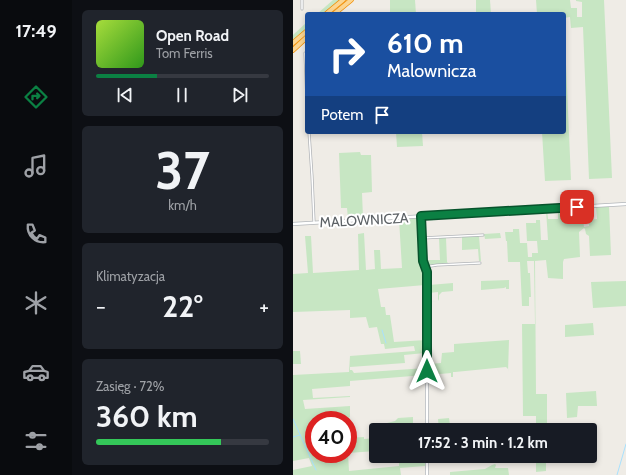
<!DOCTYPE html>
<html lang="pl">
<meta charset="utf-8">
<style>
:root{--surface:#171b24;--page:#20242c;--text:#f1f3f6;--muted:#9ea1a6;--line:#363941;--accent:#0b8043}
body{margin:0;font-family:Cabin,sans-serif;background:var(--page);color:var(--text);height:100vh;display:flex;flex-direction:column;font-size:15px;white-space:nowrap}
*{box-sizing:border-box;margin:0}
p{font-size:13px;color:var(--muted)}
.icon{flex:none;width:22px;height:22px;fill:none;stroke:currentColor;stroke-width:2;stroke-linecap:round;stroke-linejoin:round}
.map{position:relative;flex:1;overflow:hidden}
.side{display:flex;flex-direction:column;gap:10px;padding:10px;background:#0d0f14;width:221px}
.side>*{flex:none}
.top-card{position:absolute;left:12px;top:12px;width:261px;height:122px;border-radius:4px;box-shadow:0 2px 6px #0003;background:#1a4fa0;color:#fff;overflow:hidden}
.speed{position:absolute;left:12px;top:411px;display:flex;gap:8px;font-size:20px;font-weight:700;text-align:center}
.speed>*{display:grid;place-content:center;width:52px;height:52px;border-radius:50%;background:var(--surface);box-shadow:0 2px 6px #0003;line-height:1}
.speed .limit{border:6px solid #d22;background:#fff;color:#111}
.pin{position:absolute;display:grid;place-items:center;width:34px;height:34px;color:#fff;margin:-17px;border-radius:8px;box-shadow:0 2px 6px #0006}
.me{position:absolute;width:44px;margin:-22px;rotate:0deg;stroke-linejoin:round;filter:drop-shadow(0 0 3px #0008)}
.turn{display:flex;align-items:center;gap:14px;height:84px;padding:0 16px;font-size:18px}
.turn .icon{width:52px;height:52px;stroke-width:2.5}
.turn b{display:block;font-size:28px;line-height:34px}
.then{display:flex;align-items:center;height:38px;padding:0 16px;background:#0003;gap:8px;font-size:15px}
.big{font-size:30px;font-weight:700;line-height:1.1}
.side .widget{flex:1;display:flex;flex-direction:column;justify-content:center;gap:6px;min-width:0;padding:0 14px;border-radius:6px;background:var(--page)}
.side .dial{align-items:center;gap:0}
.dial b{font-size:52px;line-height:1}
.song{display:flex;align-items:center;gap:12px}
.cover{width:48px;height:48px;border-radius:6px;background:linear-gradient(135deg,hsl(80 70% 55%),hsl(110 70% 35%))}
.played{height:4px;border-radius:2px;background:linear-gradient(90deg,var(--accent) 35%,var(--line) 35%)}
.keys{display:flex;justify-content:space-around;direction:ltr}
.heat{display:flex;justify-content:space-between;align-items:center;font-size:22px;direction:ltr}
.charge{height:6px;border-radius:3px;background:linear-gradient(90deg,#34c759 72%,var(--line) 0)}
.trip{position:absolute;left:76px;top:423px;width:228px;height:40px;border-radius:4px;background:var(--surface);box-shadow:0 2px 6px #0003;font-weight:700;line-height:40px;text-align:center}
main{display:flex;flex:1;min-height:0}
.dock{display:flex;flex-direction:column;width:72px;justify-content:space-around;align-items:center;background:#090b0e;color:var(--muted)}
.dock .icon{width:28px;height:28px}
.dock .on{color:var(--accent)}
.dock b{font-size:18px;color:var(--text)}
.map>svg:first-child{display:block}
</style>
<main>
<nav class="dock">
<b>17:49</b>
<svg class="icon on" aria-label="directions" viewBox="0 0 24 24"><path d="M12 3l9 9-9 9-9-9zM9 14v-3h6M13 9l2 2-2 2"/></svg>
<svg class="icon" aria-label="music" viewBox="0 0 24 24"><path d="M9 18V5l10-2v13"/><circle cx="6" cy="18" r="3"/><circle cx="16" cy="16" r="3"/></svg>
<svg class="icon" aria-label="phone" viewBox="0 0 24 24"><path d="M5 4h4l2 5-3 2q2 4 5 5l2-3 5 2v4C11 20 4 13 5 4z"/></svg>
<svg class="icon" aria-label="climate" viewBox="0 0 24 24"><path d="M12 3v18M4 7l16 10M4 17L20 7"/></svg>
<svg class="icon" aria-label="car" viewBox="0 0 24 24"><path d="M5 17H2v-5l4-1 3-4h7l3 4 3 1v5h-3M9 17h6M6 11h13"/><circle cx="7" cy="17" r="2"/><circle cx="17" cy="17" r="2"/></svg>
<svg class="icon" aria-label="filters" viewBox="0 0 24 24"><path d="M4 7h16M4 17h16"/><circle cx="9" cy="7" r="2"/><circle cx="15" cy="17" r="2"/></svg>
</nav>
<section class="side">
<div class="widget">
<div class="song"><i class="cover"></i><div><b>Open Road</b><p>Tom Ferris</p></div></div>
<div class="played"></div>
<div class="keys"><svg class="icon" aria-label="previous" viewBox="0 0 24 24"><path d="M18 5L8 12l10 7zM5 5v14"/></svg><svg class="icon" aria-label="pause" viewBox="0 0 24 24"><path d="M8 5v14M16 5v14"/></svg><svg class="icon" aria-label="next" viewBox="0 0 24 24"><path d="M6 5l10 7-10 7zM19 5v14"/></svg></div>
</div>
<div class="widget dial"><b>37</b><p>km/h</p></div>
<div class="widget"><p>Klimatyzacja</p>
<div class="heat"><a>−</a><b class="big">22°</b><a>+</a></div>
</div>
<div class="widget"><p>Zasięg · 72%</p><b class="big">360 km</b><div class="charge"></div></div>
</section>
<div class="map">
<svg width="333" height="475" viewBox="0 0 333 475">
<rect width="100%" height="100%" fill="#efece6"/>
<g fill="#c7e6c3">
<polygon points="40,0 47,0 30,14 24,14"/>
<polygon points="97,0 122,0 123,14 97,14"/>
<polygon points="183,0 197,0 198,14 183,14"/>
<polygon points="243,0 277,0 278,8 284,8 284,17 289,17 289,2 283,1 283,0 311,0 319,178 296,179 290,27 278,28 277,17 271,18 278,180 252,181 249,132 271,132 271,14 244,14"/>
<polygon points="14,22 14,28 0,41 0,35"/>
<polygon points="103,132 129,132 130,146 104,147"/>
<polygon points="67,152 68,155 78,155 79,192 69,193 70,218 55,219 54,208 48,208 46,153"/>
<polygon points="316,206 318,255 297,256 296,236 293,234 292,229 291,228 286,232 287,257 271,259 270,262 270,279 255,278 253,260 242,261 243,394 254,394 254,430 243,430 243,416 230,416 229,324 242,324 241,261 234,261 235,273 237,273 238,297 236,297 236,306 229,306 227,262 215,262 214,241 213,241 212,232 220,232 220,229 226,229 227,243 234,243 235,257 239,257 239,253 245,253 244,241 234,241 233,223 243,223 243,220 247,220 248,240 255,240 253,210 254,210 255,219 265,219 265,209 273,208 274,221 290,220 291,227 296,226 296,220 304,219 303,207"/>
<polygon points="126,217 127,219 129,257 133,273 133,289 132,289 132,285 85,289 88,307 92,307 93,315 97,315 101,342 133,340 133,363 132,363 132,353 111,355 112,363 57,367 57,370 59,370 61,373 133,368 133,383 132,383 132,375 57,381 57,386 19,389 20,398 57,396 57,397 10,400 12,409 57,406 57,417 55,418 54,420 21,420 21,454 55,454 55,438 71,437 71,439 83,438 83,451 55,453 56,471 106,466 106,456 133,456 133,470 132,466 107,468 108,475 0,475 0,470 19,466 16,458 0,461 0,375 56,372 57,356 122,351 121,346 92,349 91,344 88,344 84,327 76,328 73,317 57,318 57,310 0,312 0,274 15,273 12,236 18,236 20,273 66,270 65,234 71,233 73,270 82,269 81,250 87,250 88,269 109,268 106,219"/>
<polygon points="207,233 208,238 192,239 191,234"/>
<polygon points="186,236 188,261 186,261 185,249 169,250 169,237"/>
<path d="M146 238H153L154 262 157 265C149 264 139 266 132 265L131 260H147Z"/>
<polygon points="216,280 216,289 213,289 213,287 211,288 188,290 188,281"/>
<polygon points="135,281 136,285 160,283 160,291 149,292 146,295 146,299 145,301 136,302 134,301 135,297 135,302 145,301 145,292 135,293 135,296"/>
<polygon points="333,281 333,306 300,308 298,282"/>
<polygon points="300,323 301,335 272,337 272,325"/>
<polygon points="216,340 215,372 215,369 213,367 162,372 160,372 160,377 158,377 158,373 136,375 135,378 135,359 136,364 148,363 149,353 161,352 161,344"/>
<polygon points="0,351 7,351 8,364 0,364"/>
<polygon points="303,391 304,406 285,406 284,417 274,418 273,393"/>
<polygon points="120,417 120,429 89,430 90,424 102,421 105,418"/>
<polygon points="156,418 157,425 159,425 160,430 146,430 145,419"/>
<polygon points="243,456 253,456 253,471 243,472"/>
<polygon points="202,464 203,465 202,468 215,468 216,475 157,475 157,472 192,469 199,465"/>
</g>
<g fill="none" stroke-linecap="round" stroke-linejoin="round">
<g stroke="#a8e1fe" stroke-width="1">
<polyline points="89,330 93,343"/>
<polyline points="0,419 23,470"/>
<polyline points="0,437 7,435"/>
<polyline points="324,475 333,444"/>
</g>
<g stroke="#b1b4b8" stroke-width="3">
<g id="street">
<polyline points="9,9 9,0"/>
<polyline points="12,53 14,102"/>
<polyline points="16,132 19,176 21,222"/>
<polyline points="129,238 190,235"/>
<polyline points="132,267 144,265 187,263"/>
</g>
</g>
<g stroke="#b2b6ba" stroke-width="4">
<g id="secondary">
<polyline points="128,216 130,261 134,273 134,430"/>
<polyline points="0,224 333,204"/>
<polyline points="134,475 134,456"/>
</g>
</g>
<g stroke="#f18e04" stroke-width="5.5">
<g id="highway">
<polyline points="33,14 50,0"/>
<polyline points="41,14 58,0"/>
<polyline points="0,43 14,31"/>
<polyline points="0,50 14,37"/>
</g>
</g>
<use href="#street" stroke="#fff" stroke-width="1.5"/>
<use href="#secondary" stroke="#fff" stroke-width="2.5"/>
<use href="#highway" stroke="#fbd591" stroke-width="4"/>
</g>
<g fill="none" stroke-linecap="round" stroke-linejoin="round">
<g stroke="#07532c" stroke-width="10">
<polyline id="route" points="134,371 134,272 130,261 128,216 284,207"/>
</g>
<use href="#route" stroke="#0b8043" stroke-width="7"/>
</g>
<g text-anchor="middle" stroke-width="4" stroke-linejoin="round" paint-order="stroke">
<g font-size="14" fill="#5d6266" stroke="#fff">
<text transform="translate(71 220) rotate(-3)" y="5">MALOWNICZA</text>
</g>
</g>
</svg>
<div class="speed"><div class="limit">40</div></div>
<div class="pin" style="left:284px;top:207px;background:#d93025"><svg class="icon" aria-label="arrive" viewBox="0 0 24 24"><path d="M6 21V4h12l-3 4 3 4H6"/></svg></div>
<svg class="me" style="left:134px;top:371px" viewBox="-20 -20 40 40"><path d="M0-17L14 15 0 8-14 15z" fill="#0b8043" stroke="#fff" stroke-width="4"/></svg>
<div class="trip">17:52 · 3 min · 1.2 km</div>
<div class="top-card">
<div class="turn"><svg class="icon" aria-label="right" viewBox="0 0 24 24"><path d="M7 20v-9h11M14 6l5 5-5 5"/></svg><div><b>610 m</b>Malownicza</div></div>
<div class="then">Potem<svg class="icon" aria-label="arrive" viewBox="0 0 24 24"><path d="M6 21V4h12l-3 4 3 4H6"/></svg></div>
</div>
</div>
</main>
